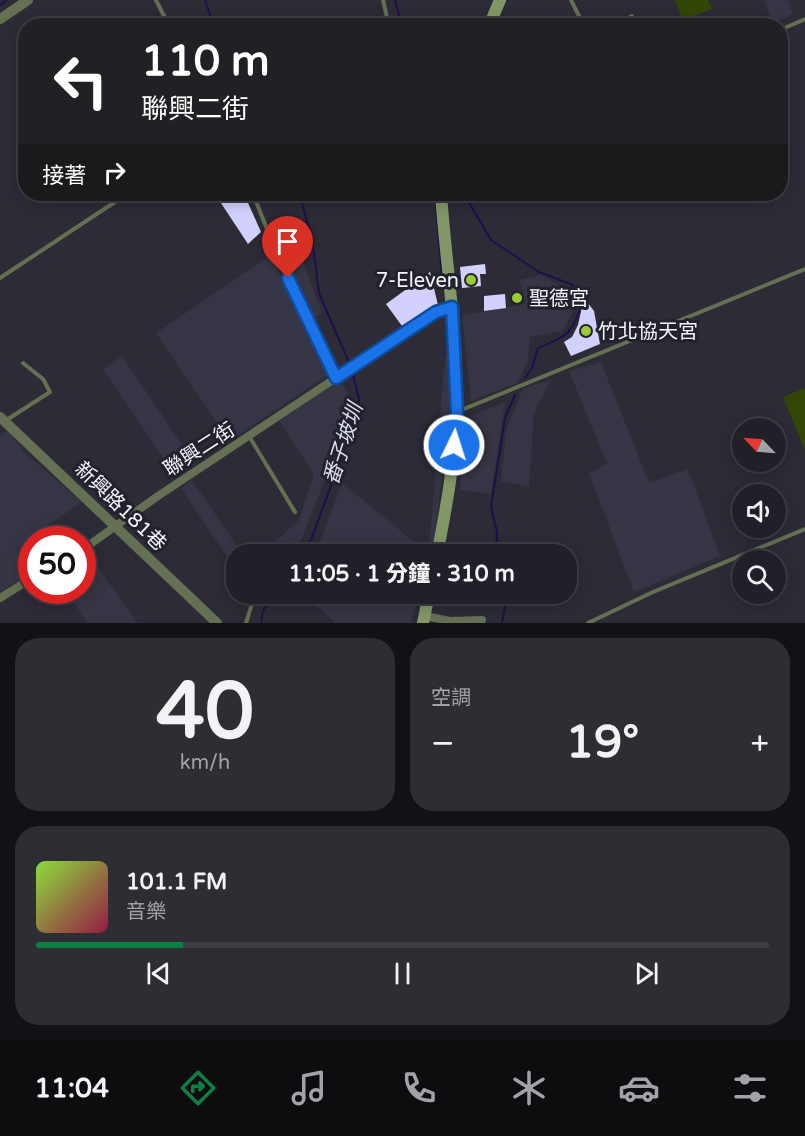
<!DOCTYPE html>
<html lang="zh-TW">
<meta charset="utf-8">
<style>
:root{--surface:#212028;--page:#2d2d34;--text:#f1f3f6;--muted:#a2a3a8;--line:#3e3e45;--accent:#0b8043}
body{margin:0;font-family:"Varela Round","Noto Sans TC",sans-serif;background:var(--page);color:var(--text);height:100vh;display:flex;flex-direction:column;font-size:22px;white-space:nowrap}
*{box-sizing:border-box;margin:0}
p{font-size:20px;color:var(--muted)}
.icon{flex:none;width:33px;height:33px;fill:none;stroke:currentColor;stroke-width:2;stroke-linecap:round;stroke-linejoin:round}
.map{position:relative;height:623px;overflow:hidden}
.sheet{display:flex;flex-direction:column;gap:15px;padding:15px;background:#121216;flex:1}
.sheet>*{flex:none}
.hud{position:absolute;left:18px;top:18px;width:770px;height:183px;border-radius:24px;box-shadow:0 3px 15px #0003,0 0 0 2px var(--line);background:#202124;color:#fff;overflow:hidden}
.needle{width:39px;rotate:295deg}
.tools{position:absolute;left:732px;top:418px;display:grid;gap:12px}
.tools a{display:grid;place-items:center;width:54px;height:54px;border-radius:50%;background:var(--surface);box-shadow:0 3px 15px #0003,0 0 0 2px var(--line);font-size:30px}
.speed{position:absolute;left:18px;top:526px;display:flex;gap:12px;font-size:30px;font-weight:700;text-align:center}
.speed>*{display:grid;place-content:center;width:78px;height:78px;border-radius:50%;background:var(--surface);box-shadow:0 3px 15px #0003,0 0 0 2px var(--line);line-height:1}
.speed .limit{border:9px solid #d22;background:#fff;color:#111}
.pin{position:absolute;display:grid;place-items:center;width:51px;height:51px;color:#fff;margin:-62px -26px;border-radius:50% 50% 50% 0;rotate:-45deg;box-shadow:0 0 6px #0007}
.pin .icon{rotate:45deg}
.me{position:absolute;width:66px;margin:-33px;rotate:4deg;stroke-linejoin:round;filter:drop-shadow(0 0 4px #0008)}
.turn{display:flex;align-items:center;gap:21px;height:126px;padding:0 24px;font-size:27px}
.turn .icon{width:78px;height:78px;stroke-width:2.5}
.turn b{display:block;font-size:42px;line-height:51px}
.then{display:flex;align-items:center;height:57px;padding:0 24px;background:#0003;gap:12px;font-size:22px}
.big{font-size:45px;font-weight:800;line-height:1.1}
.sheet .widget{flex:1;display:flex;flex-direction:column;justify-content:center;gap:9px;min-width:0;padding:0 21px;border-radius:24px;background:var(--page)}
.sheet .dial{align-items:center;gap:0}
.dial b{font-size:78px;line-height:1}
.song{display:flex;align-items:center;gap:18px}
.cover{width:72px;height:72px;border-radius:9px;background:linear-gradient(135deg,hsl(90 70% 55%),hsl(340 70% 35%))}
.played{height:6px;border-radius:3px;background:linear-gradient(90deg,var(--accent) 20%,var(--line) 20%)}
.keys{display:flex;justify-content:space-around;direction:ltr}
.heat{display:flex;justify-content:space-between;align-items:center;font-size:33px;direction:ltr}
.sheet .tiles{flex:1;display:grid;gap:15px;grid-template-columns:1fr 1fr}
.widget:last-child{grid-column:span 2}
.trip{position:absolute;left:226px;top:544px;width:351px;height:60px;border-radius:24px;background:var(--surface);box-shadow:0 3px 15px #0003,0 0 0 2px var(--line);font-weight:800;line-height:60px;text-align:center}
.tabs{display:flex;height:96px;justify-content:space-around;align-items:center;background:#0d0d10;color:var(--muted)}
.tabs .icon{width:42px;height:42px}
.tabs .selected{color:var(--accent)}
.tabs b{font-size:27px;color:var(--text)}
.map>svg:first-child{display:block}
</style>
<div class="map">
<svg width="805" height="623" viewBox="0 0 805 623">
<rect width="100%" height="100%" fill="#2c2b36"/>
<g fill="#363545">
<polygon points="764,0 788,0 793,14 772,23"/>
<polygon points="295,239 322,313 313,318 277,243"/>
<polygon points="271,255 327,375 229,441 156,333"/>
<polygon points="541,275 570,291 574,308 563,331 530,337 528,361 517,383 471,401 462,315 526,304 520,280"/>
<polygon points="449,355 450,412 433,550 429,549 445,357"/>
<polygon points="122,356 195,464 176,477 103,369"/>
<polygon points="601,362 649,483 688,469 720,556 634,592 589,473 607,464 569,371"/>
<polygon points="341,379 350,400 338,408 348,426 336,433 339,444 302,538 290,555 269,555 272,545 299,520 314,474 279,421"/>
<polygon points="551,380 534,413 529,486 501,482 506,431 523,388"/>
<polygon points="505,402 491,494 460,490 466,418"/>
<polygon points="7,430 26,454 82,502 35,534 38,540 32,540 31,572 0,592 0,435"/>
<polygon points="192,480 243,555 237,555 237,572 181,488"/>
<polygon points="342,483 428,553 427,555 315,555"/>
<polygon points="85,550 138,623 87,623 67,591 82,591 83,552"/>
<polygon points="304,594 418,594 411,623 335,623"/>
</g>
<g fill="#324606">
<polygon points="675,0 708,0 712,9 683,20"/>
<polygon points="805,388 805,450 783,397"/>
</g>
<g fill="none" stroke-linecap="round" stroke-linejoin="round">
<g stroke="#1d0f4b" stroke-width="2">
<polyline points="205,0 214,26"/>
<polyline points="395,0 402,26"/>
<polyline points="0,5 7,0"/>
<polyline points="299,194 312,238 319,293 350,365"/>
<polyline points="435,194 442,275"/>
<path d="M464 194 491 240 539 272 573 285 582 303C573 334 567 336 538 348L532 368 525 378"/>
<polyline points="300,555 311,540 358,412 359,399 352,370"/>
<polyline points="496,555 497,532 491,507 505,418 515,395"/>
<polyline points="261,623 263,611 273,594"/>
<polyline points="502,623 507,594"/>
</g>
</g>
<g fill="#d2d1fe">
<polygon points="215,194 244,194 261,232 248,244"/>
<polygon points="485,264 486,274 480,274 481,286 462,288 460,267"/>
<polygon points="430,272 438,305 402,326 386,304"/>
<polygon points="505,294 506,308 484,311 484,296"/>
<polygon points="584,298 594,311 600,344 571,356 564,342 572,337 578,325"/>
</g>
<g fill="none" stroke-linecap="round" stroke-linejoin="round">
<g stroke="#647053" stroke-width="4">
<polyline points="156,0 169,26"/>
<polyline points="383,0 389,26"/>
<polyline points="571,0 584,26"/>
<polyline points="614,26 632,16"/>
<polyline points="780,30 805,19"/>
<polyline points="253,194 279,259 336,378"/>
<polyline points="0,278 127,194"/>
<polyline points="459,411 805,269"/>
<polyline points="5,421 50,392 43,379 23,363"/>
<polyline points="249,436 295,512"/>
<polyline points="246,623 255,594"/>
<polyline points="588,623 653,592 805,529"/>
</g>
<g stroke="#647053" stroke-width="8">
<polyline points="82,550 158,496 360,362 436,312 452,307"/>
<polyline points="0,598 32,578"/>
<polyline points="425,616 450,621 482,620"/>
</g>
<g stroke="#647053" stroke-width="10">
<polyline points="0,19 28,0"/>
<polyline points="0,417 217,623"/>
</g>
<g stroke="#829667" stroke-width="12">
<polyline points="489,26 500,0"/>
<path d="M437 555C446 509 455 461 456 414 459 340 446 267 441 194"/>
<polyline points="423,623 429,594"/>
</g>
</g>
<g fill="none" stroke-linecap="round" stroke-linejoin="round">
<g stroke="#114b97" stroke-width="15">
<polyline id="route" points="288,278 336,378 436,312 452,307 457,412 454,445"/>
</g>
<use href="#route" stroke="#1a73e8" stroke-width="10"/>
</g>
<g fill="#99cb35" stroke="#22222c" stroke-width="2">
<circle cx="471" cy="280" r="6"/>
<circle cx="517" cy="298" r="6"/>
<circle cx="586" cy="331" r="6"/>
</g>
<g text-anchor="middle" stroke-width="6" stroke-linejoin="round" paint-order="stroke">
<g font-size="20" fill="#f4f4fb" stroke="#22222c" text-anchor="start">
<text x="459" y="287" text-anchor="end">7-Eleven</text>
<text x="529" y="305">聖德宮</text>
<text x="598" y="338">竹北協天宮</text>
</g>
<g font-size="20" fill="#f4f4fb" stroke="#22222c">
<text transform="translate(199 449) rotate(-33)" y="7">聯興二街</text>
<text transform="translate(121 506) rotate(44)" y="7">新興路181巷</text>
</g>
<g font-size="21" font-style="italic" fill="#ddddf1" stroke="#22222c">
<text transform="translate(343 444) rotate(-72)" y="7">番子坡圳</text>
</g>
</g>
</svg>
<div class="tools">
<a><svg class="needle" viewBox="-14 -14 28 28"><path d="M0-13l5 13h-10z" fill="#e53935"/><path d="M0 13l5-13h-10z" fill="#a2a3a8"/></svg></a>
<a><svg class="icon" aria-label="sound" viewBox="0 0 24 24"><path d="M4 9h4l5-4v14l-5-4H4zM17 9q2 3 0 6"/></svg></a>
<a><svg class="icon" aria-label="search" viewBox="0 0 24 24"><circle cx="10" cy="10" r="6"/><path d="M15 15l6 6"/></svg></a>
</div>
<div class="speed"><div class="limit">50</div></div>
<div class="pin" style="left:288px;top:278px;background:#d93025"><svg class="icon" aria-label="arrive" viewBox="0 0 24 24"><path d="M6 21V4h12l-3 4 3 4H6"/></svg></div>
<svg class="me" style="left:454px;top:445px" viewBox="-20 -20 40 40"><circle r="17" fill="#1a73e8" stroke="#fff" stroke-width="3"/><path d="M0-11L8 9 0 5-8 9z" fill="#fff"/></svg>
<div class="trip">11:05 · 1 分鐘 · 310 m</div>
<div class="hud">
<div class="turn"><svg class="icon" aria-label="left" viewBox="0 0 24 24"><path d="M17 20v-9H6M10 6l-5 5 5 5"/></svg><div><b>110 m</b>聯興二街</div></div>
<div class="then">接著<svg class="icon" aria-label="right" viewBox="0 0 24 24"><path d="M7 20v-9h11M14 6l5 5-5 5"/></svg></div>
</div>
</div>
<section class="sheet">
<div class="tiles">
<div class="widget dial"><b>40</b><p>km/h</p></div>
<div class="widget"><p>空調</p>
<div class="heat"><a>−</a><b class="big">19°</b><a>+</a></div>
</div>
<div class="widget">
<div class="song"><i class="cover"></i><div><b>101.1 FM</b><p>音樂</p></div></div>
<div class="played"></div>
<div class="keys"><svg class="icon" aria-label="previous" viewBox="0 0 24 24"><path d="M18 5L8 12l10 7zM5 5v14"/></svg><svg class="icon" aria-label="pause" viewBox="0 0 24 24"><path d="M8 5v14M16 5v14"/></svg><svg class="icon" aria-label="next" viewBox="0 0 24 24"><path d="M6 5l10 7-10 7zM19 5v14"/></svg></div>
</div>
</div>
</section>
<nav class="tabs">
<b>11:04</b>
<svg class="icon selected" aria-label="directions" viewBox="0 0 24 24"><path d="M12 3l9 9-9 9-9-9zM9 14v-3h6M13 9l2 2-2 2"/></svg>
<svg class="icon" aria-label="music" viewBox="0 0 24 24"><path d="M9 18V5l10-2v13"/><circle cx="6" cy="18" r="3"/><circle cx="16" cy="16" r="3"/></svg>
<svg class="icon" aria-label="phone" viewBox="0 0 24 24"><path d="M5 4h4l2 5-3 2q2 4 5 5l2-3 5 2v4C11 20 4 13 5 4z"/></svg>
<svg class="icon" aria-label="climate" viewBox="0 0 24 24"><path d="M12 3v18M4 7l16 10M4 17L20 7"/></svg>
<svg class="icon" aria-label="car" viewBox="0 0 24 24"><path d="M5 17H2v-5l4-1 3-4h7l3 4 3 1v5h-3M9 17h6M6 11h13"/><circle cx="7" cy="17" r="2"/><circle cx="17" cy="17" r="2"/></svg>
<svg class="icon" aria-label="filters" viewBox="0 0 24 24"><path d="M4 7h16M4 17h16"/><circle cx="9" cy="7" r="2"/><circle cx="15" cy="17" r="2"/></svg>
</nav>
